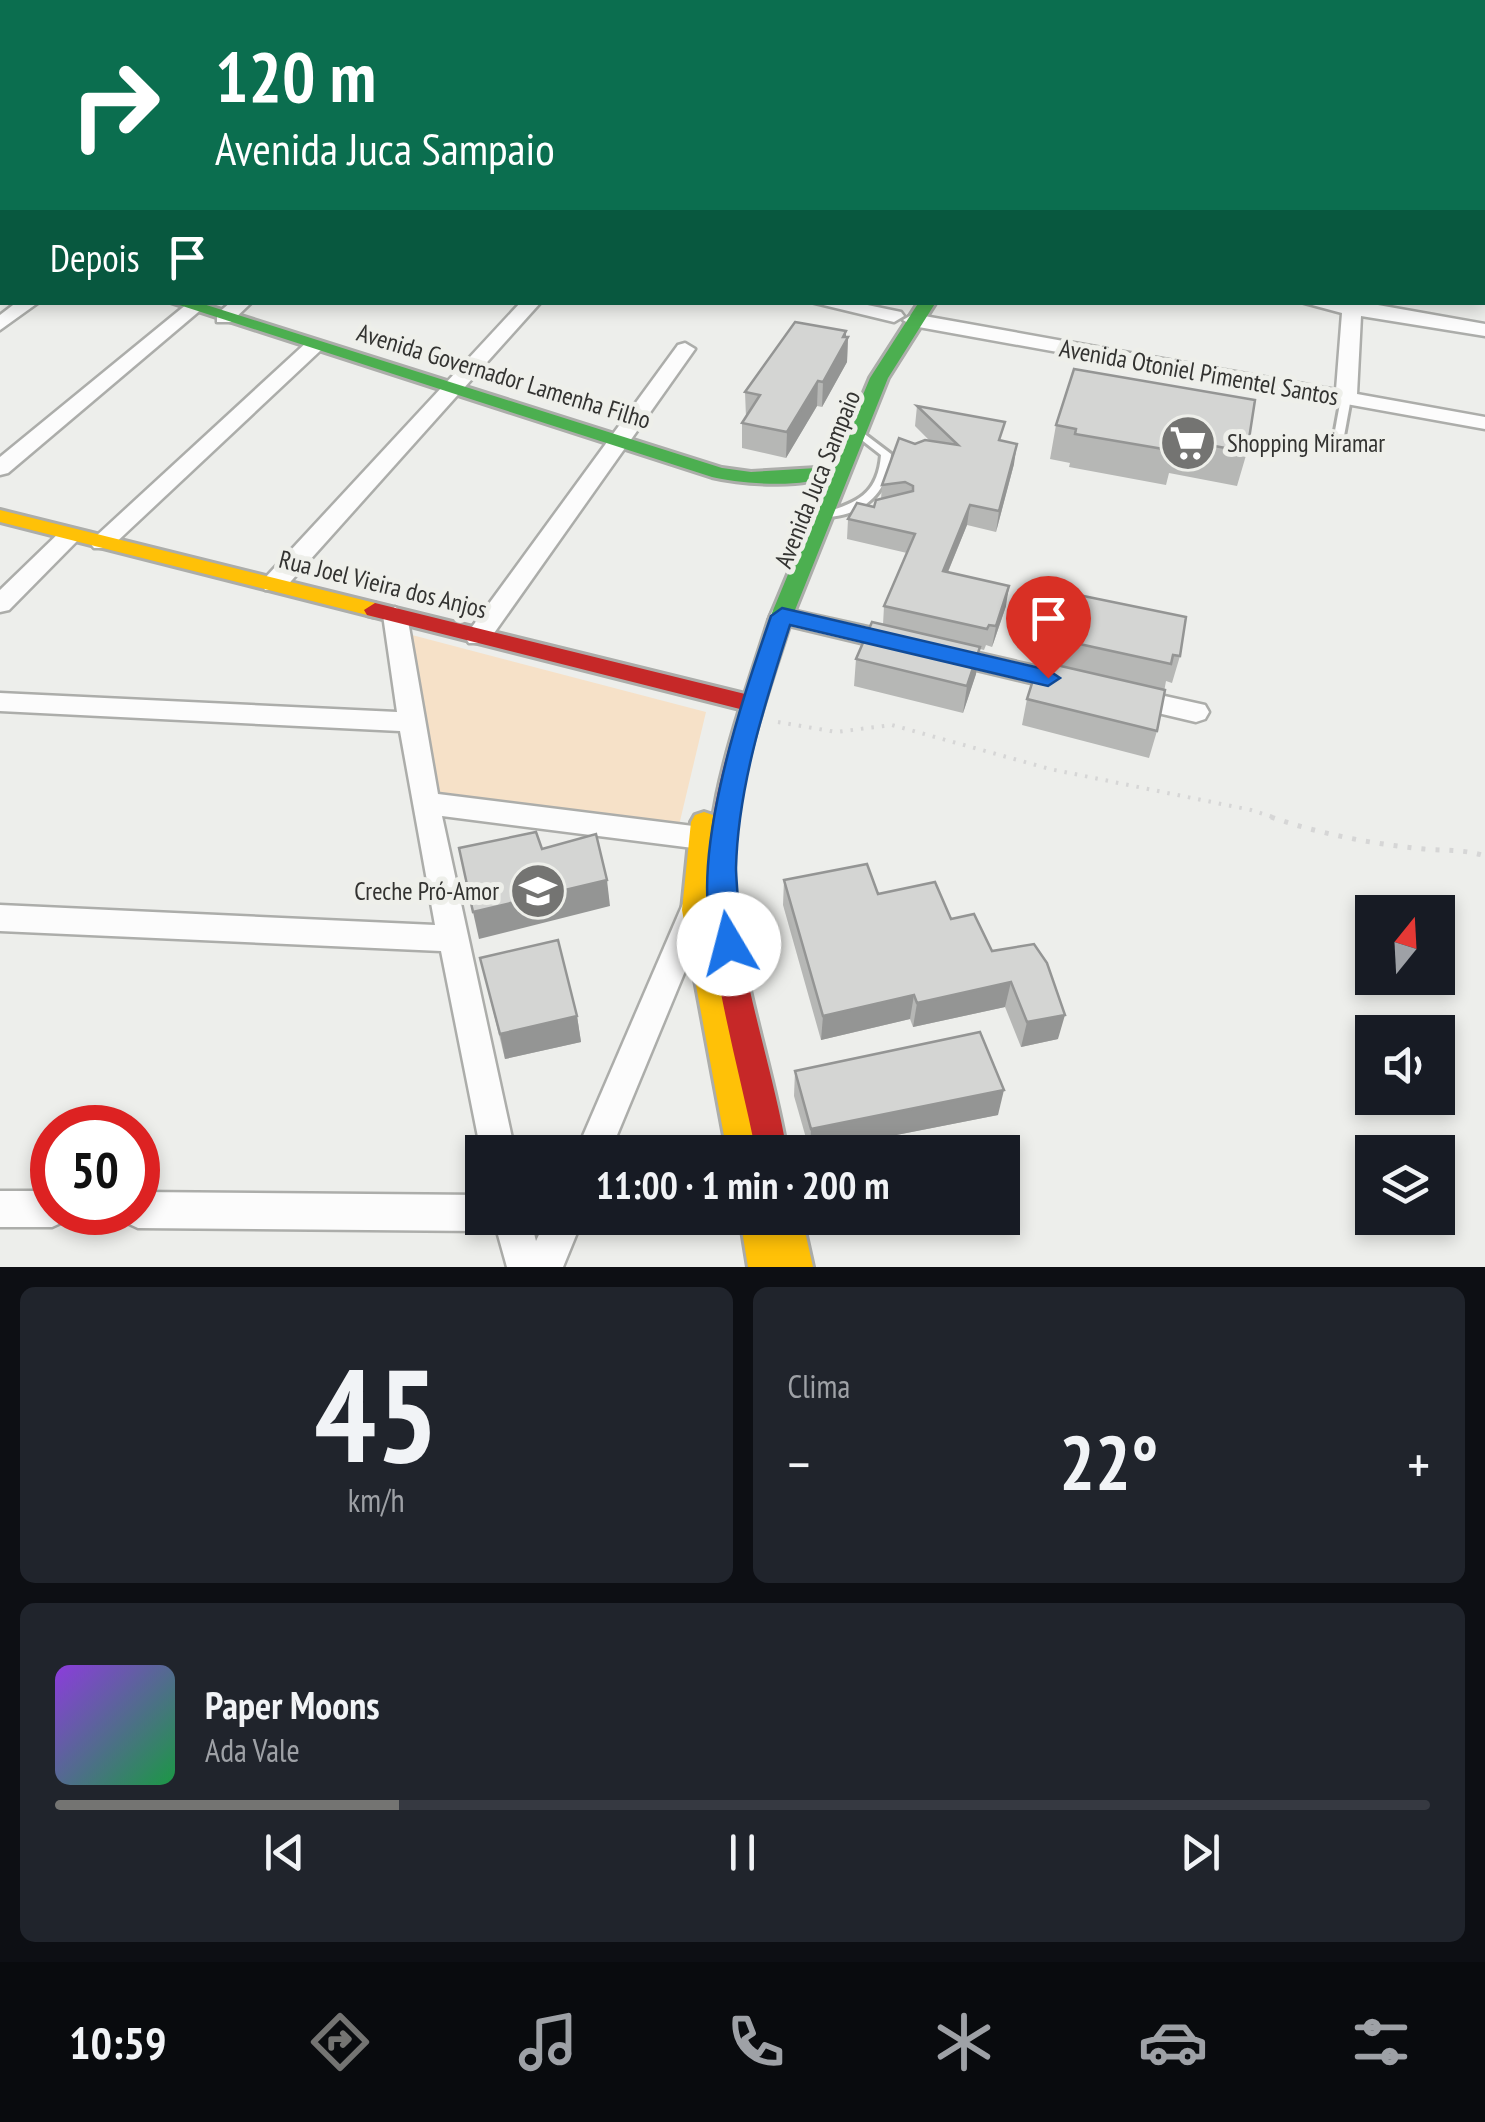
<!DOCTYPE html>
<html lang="pt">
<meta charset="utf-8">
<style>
:root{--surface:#171b24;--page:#20242c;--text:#f1f3f6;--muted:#9ea1a6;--line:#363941;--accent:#747472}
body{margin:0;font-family:"PT Sans Narrow",sans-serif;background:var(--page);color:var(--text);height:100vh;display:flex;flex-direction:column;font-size:38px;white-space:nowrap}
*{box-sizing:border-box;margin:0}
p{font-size:32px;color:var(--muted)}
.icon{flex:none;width:55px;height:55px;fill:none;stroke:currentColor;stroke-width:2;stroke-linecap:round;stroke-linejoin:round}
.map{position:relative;height:1267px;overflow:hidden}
.drawer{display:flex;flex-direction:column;gap:20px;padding:20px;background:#0d0f14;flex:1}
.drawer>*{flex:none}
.banner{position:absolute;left:0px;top:0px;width:1485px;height:305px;box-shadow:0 5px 15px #0003;background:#0b6e4f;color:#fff;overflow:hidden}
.needle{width:65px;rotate:18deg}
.fabs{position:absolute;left:1355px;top:895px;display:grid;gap:20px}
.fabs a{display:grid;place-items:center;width:100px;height:100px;border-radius:0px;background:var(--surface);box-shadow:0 5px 15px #0003;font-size:50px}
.speed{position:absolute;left:30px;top:1105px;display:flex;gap:20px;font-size:50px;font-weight:700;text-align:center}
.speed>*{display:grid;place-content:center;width:130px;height:130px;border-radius:50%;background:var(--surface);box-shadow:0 5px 15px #0003;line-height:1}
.speed .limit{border:15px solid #d22;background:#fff;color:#111}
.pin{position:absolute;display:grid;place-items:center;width:85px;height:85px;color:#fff;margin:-102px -42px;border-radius:50% 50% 50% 0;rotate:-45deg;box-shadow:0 0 10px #0007}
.pin .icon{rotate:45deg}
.me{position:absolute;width:110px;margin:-55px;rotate:352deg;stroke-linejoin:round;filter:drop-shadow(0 0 8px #0008)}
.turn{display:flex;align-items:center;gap:35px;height:210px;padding:0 50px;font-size:45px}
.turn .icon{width:130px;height:130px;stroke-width:2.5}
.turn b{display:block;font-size:70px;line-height:85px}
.then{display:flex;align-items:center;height:95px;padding:0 50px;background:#0003;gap:20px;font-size:38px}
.big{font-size:75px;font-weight:600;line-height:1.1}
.drawer .tile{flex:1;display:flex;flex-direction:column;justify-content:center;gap:15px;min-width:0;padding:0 35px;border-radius:15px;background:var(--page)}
.drawer .dial{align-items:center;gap:0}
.dial b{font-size:130px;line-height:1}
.song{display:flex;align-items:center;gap:30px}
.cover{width:120px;height:120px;border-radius:15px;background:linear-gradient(135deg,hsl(270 70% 55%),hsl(140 70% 35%))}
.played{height:10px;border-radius:5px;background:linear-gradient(90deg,var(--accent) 25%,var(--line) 25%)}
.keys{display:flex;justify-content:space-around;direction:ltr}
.heat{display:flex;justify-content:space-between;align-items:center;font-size:55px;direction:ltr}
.drawer .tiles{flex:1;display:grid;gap:20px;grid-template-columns:1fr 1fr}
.tile:last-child{grid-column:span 2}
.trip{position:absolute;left:465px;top:1135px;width:555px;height:100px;border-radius:0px;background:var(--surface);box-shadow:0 5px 15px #0003;font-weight:600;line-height:100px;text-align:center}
.dock{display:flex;height:160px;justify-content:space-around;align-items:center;background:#090b0e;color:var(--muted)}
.dock .icon{width:70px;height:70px}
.dock .current{color:var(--accent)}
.dock b{font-size:45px;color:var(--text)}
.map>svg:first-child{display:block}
</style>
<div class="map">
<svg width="1485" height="1267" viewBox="0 0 1485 1267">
<rect width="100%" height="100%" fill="#edeeeb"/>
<g fill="#f6e1c8">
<polygon points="0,0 723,0 740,2 2,2 2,49"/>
<polygon points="389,629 706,712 675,842 425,794"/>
</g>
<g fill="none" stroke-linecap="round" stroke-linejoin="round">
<g stroke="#acadaa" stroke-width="6">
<g id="lane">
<polygon points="1122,0 1143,0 1146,2 1130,2"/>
<polygon points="1346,395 1351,398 1342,447 1337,450 1332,447 1341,398"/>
<path d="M858 429 891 454C889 493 862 517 823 517L821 515 823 513C857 503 878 494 881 455L854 434 853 432Z"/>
</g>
</g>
<g stroke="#acadaa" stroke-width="5">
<g id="street">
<polygon points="1174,0 1205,0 1207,2 1176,2"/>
<polygon points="1485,32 1485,40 1482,41 1482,33"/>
<rect x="1482" y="66" width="3" height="8"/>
<rect x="0" y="141" width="2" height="10"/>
<rect x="1482" y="276" width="3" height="12"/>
<polygon points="17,302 39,302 0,330 0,315"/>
<polygon points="231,302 252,302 231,322 217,322 217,314"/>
<polygon points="521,302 541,302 283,590 265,590 262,584 265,578"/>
<polygon points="811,302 853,302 901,312 904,316 894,322"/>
<polygon points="1301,302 1361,302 1485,324 1485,336 1361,316 1357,394 1485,417 1485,429 913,326 903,320 913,314 1336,390 1342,313"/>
<polygon points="187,304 195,302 203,308 8,473 0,475 0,457"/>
<polygon points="314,340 321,342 321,350 110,548 94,548 90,543 94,538 307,342"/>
<polygon points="685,343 695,349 487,643 469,643 465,637 469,631 678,345"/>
<polygon points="70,528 82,535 78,540 9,610 0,612 0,590 62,530"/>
<polygon points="395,607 407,615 438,794 701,827 711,830 715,838 711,846 701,849 442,816 515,1152 482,1152 482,1156 481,1152 441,951 0,931 0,905 435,925 400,731 0,711 0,693 397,712 383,615"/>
<polygon points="782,608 899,634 912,643 899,652 773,622 770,616 773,610"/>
<polygon points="948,646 1065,673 1074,676 1078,682 1074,688 1065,691 939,661 935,655 939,649"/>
<polygon points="1133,689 1205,705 1209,712 1205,719 1196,722 1124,705 1120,698 1124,691"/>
<polygon points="694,901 705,904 709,913 610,1152 576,1152 679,913 683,904"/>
<polygon points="0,1191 52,1191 52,1212 68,1212 65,1221 52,1227 0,1227"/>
<polygon points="138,1192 482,1195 482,1218 530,1218 536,1241 547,1218 583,1218 563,1267 507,1267 495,1224 482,1231 138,1228 125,1222 121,1212 138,1212"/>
</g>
</g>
<g stroke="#acadaa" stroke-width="6">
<g id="fast">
<polygon points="0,242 2,243 2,253 0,252"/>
<path d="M170 302H197L722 468 751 472 817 468 827 474C807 490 737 483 712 477Z"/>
<polygon points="919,302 936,302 888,378 791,620 780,628 772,625 769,620 870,378"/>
</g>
</g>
<g stroke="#acadaa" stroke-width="6">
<g id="slow">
<polygon points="845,0 884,0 885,2 847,2"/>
<rect x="1482" y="84" width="3" height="8"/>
<polygon points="0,510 375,603 386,610 375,617 0,522"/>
<polygon points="704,812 713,815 717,822 710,910 758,1152 727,1152 682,910 691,822 695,815"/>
<polygon points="740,1218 802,1218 813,1267 748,1267"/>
</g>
</g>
<g stroke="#acadaa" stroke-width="6">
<path id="jam" d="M375 603 745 694 769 620 780 612 788 615 791 620C764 703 731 793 734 882 738 974 772 1062 787 1152H756C738 1063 710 973 708 882 707 824 723 764 740 709L367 615 364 610Z"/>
</g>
<g stroke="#d6d6d6" stroke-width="2.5" stroke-dasharray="1 5" stroke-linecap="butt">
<polyline points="899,0 919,2"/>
<polyline points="1259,2 1264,0"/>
</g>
<polyline stroke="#d6d6d6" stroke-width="4" stroke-dasharray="2.5 8" stroke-linecap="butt" points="778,722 836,732 892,725 1050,769 1251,810 1279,819"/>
<path stroke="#d6d6d6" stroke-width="5" stroke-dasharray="4 10" stroke-linecap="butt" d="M1271 817C1320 834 1372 844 1424 849 1445 851 1464 849 1485 856"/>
<use href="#lane" fill="#fcfcfc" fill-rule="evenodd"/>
<use href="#street" fill="#fcfcfc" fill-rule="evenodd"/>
<use href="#fast" fill="#4caf50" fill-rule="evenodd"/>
<use href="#slow" fill="#ffc107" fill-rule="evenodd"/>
<use href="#jam" fill="#c62828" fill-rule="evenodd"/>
</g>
<g fill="#b6b7b5">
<polygon points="846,337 848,337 847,362 822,407 817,406 786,458 742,448 742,423 746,417 745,392"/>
<polygon points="1074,369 1247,452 1237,486 1169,473 1166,485 1069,467 1070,463 1050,459 1056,425"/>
<polygon points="917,406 1002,441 1014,464 996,532 967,525 948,572 1006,606 992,647 986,645 984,650 980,649 976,674 963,713 854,686 856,659 883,625 884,606 907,553 847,539 848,519 874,507 881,499 882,485 915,444 930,441 915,426"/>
<polygon points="1052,638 1180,656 1172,683 1166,681 1157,731 1149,758 1022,725 1027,699 1047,663"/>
<polygon points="784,880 878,894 951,919 992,951 1058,1039 1021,1047 1005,1007 913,1027 910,1019 821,1040 783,905"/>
<polygon points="480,958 577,1016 581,1042 505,1059"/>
<polygon points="795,1071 998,1115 810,1152 794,1096"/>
</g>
<g fill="#949594">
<polygon points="1384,0 1416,0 1411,2 1379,2"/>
<polygon points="846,331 846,342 848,337 847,362 822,407 823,382"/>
<polygon points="818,381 817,406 786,458 787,432"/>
<polygon points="1017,444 1014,464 996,532 999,511"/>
<polygon points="970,505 967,525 940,591 943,571"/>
<polygon points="1009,586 1006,606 992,647 996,626"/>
<polygon points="980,647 976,674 963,713 967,686"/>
<polygon points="607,880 610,906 479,939 473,912"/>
<polygon points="1011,982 1005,1007 913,1027 917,1003"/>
<polygon points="914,995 910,1019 821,1040 823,1016"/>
<polygon points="1065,1015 1058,1039 1021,1047 1027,1022"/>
<polygon points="577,1016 581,1042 505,1059 500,1034"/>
<polygon points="1004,1090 998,1115 810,1152 811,1129"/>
</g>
<g fill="#d4d5d3" stroke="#949594" stroke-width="2.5">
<polygon points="1314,0 1384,0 1380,2 1308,2"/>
<polygon points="795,322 846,331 843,337 848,337 823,382 818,381 787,432 742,423 760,395 745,392"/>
<polygon points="1074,369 1255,400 1247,452 1177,439 1175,451 1075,434 1076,429 1056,425"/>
<polygon points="917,406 1005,422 999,440 1017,444 999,511 970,505 943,571 1009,586 996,626 989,625 987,629 884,606 915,534 848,519 857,503 874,507 876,500 913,491 913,486 905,482 882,485 899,438 915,444 925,440 958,445"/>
<polygon points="1064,592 1186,617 1180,656 1173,655 1171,664 1052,638"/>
<polygon points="872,622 980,647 967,686 856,659"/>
<polygon points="1039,661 1165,690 1157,731 1027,699"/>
<polygon points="536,832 542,849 596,834 607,880 473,912 459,848"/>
<polygon points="867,864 878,894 935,882 951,919 974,914 992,951 1034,944 1047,963 1065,1015 1027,1022 1011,982 917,1003 914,995 823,1016 784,880"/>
<polygon points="558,940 577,1016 500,1034 480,958"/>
<polygon points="980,1032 1004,1090 811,1129 795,1071"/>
</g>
<path fill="#1a73e8" stroke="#114b97" stroke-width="2.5" d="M782 608 1048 670 1060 678 1048 686 790 625C765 703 738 786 736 868 736 885 743 945 739 952L729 956 719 952C681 875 744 694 771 616Z"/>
<defs>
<g id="supermarket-disc" transform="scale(2.875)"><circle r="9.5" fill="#747472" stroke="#eeefea"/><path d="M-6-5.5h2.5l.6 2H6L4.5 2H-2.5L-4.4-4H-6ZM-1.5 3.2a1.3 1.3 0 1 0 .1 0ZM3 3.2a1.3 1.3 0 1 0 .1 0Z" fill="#fff"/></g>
<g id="school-disc" transform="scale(2.875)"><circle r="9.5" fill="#747472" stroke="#eeefea"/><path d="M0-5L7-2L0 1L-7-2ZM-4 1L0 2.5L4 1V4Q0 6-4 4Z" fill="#fff"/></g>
</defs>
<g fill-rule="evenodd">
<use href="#supermarket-disc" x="1188" y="443"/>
<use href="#school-disc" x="538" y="891"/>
</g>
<g text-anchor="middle" stroke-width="10" stroke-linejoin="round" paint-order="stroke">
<g font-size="25" fill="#333331" stroke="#eeefea">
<text transform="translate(1199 372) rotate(10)" y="9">Avenida Otoniel Pimentel Santos</text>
<text transform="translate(504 376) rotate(17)" y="9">Avenida Governador Lamenha Filho</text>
<text transform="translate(817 479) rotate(-68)" y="9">Avenida Juca Sampaio</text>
<text transform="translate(383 584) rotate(14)" y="9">Rua Joel Vieira dos Anjos</text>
</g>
<g font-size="25" fill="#333331" stroke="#eeefea" text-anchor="start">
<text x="1227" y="452">Shopping Miramar</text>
<text x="499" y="900" text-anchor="end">Creche Pró-Amor</text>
</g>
</g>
</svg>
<div class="fabs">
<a><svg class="needle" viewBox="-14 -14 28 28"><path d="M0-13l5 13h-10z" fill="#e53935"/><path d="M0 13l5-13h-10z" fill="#9ea1a6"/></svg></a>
<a><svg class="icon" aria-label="sound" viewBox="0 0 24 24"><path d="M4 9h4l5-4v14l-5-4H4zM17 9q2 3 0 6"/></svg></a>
<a><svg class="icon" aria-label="layers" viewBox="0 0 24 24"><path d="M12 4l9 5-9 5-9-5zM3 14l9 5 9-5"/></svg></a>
</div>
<div class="speed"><div class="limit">50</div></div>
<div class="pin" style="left:1048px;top:678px;background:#d93025"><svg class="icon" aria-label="arrive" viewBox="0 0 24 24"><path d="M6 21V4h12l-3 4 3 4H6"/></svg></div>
<svg class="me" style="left:729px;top:944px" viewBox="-20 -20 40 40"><circle r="19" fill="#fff"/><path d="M0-13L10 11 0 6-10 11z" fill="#1a73e8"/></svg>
<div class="trip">11:00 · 1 min · 200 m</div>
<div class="banner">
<div class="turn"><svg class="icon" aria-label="right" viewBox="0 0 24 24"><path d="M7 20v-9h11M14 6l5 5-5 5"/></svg><div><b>120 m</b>Avenida Juca Sampaio</div></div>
<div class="then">Depois<svg class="icon" aria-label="arrive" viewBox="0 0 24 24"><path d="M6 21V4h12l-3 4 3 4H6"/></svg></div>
</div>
</div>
<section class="drawer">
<div class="tiles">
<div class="tile dial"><b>45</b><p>km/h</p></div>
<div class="tile"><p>Clima</p>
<div class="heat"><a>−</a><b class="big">22°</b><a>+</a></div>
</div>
<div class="tile">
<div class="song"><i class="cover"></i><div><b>Paper Moons</b><p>Ada Vale</p></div></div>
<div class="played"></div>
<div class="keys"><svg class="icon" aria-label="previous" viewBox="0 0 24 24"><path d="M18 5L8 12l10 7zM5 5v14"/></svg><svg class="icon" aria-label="pause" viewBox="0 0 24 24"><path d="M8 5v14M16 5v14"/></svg><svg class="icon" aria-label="next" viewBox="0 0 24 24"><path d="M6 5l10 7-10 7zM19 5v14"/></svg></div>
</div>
</div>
</section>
<nav class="dock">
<b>10:59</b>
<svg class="icon current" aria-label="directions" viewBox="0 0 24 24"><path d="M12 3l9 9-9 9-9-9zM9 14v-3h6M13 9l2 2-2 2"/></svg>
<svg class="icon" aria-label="music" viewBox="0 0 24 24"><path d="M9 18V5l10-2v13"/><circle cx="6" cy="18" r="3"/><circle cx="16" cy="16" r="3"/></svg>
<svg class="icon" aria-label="phone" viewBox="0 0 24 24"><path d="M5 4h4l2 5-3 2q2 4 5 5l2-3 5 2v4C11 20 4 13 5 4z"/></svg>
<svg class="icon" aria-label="climate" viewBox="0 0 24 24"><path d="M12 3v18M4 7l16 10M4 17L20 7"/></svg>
<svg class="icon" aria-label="car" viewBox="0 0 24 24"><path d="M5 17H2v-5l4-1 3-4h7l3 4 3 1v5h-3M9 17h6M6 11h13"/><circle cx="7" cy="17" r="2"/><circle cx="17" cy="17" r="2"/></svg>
<svg class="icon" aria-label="filters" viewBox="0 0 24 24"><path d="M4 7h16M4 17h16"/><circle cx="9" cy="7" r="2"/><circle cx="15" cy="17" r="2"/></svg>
</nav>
